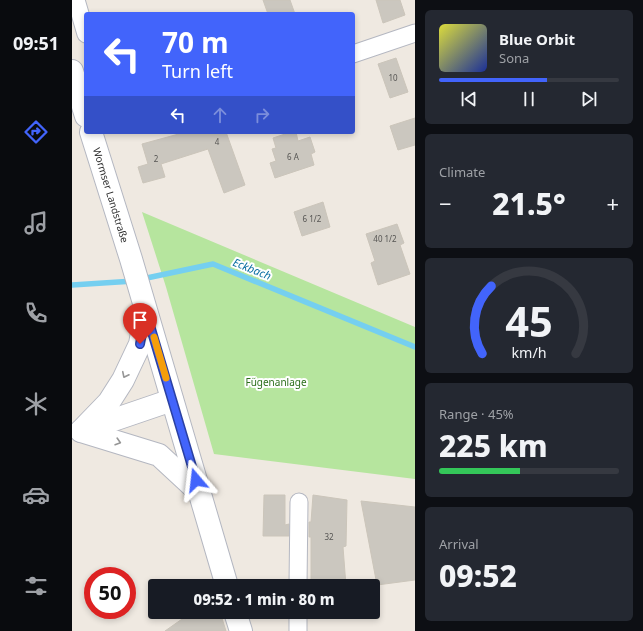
<!DOCTYPE html>
<meta charset="utf-8">
<style>
:root{--surface:#171b24;--page:#242831;--text:#f1f3f6;--muted:#9ea1a6;--line:#363941;--accent:#4264fb}
body{margin:0;font-family:"Noto Sans",sans-serif;background:var(--page);color:var(--text);height:100vh;display:flex;flex-direction:column;font-size:15px;white-space:nowrap}
*{box-sizing:border-box;margin:0}
p{font-size:13px;color:var(--muted)}
.icon{flex:none;width:22px;height:22px;fill:none;stroke:currentColor;stroke-width:2;stroke-linecap:round;stroke-linejoin:round}
.map{position:relative;flex:1;overflow:hidden}
.panel{display:flex;flex-direction:column;gap:10px;padding:10px;background:#0d0f14;width:228px}
.panel>*{flex:none}
.hud{position:absolute;left:12px;top:12px;width:271px;height:122px;border-radius:4px;box-shadow:0 2px 6px #0003;background:#4264fb;color:#fff;overflow:hidden}
.speed{position:absolute;left:12px;top:567px;display:flex;gap:8px;font-size:20px;font-weight:700;text-align:center}
.speed>*{display:grid;place-content:center;width:52px;height:52px;border-radius:50%;background:var(--surface);box-shadow:0 2px 6px #0003;line-height:1}
.speed .limit{border:6px solid #d22;background:#fff;color:#111}
.pin{position:absolute;display:grid;place-items:center;width:34px;height:34px;color:#fff;margin:-41px -17px;border-radius:50% 50% 50% 0;rotate:-45deg;box-shadow:0 0 4px #0007}
.pin .icon{rotate:45deg}
.me{position:absolute;width:44px;margin:-22px;rotate:343deg;stroke-linejoin:round;filter:drop-shadow(0 0 3px #0008)}
.turn{display:flex;align-items:center;gap:14px;height:84px;padding:0 12px;font-size:18px}
.turn .icon{width:52px;height:52px;stroke-width:2.5}
.turn b{display:block;font-size:28px;line-height:34px}
.lanes{display:flex;align-items:center;height:38px;padding:0 12px;background:#0003;justify-content:center;gap:20px;direction:ltr}
.lanes .off{opacity:.35}
.big{font-size:30px;font-weight:800;line-height:1.1}
.panel .widget{flex:1;display:flex;flex-direction:column;justify-content:center;gap:6px;min-width:0;padding:0 14px;border-radius:6px;background:var(--page)}
.panel .dial{align-items:center;gap:0}
.dial svg{height:104px;overflow:visible;fill:none;stroke:var(--line);stroke-width:7;stroke-linecap:round;text-anchor:middle}
.dial text{fill:var(--text);stroke:none}
.song{display:flex;align-items:center;gap:12px}
.cover{width:48px;height:48px;border-radius:6px;background:linear-gradient(135deg,hsl(60 70% 55%),hsl(230 70% 35%))}
.played{height:4px;border-radius:2px;background:linear-gradient(90deg,var(--accent) 60%,var(--line) 60%)}
.keys{display:flex;justify-content:space-around;direction:ltr}
.heat{display:flex;justify-content:space-between;align-items:center;font-size:22px;direction:ltr}
.charge{height:6px;border-radius:3px;background:linear-gradient(90deg,#34c759 45%,var(--line) 0)}
.trip{position:absolute;left:76px;top:579px;width:232px;height:40px;border-radius:4px;background:var(--surface);box-shadow:0 2px 6px #0003;font-weight:800;line-height:40px;text-align:center}
main{display:flex;flex:1;min-height:0}
.tabs{display:flex;flex-direction:column;width:72px;justify-content:space-around;align-items:center;background:#090b0e;color:var(--muted)}
.tabs .icon{width:28px;height:28px}
.tabs .current{color:var(--accent)}
.tabs b{font-size:18px;color:var(--text)}
.map>svg:first-child{display:block}
</style>
<main>
<nav class="tabs">
<b>09:51</b>
<svg class="icon current" aria-label="directions" viewBox="0 0 24 24"><path d="M12 3l9 9-9 9-9-9zM9 14v-3h6M13 9l2 2-2 2"/></svg>
<svg class="icon" aria-label="music" viewBox="0 0 24 24"><path d="M9 18V5l10-2v13"/><circle cx="6" cy="18" r="3"/><circle cx="16" cy="16" r="3"/></svg>
<svg class="icon" aria-label="phone" viewBox="0 0 24 24"><path d="M5 4h4l2 5-3 2q2 4 5 5l2-3 5 2v4C11 20 4 13 5 4z"/></svg>
<svg class="icon" aria-label="climate" viewBox="0 0 24 24"><path d="M12 3v18M4 7l16 10M4 17L20 7"/></svg>
<svg class="icon" aria-label="car" viewBox="0 0 24 24"><path d="M5 17H2v-5l4-1 3-4h7l3 4 3 1v5h-3M9 17h6M6 11h13"/><circle cx="7" cy="17" r="2"/><circle cx="17" cy="17" r="2"/></svg>
<svg class="icon" aria-label="filters" viewBox="0 0 24 24"><path d="M4 7h16M4 17h16"/><circle cx="9" cy="7" r="2"/><circle cx="15" cy="17" r="2"/></svg>
</nav>
<div class="map">
<svg width="343" height="631" viewBox="0 0 343 631">
<rect width="100%" height="100%" fill="#efe9e1"/>
<polygon fill="#b6e59e" points="70,212 343,327 343,479 142,454 94,287"/>
<g fill="none" stroke-linecap="round" stroke-linejoin="round">
<g stroke="#75cff0" stroke-width="5.5">
<polyline points="70,279 141,264 343,347"/>
<polyline points="0,285 62,281"/>
</g>
</g>
<g fill="#cbc7bf" stroke="#cbc5ba">
<polygon points="191,0 218,0 223,14 196,14"/>
<polygon points="304,0 328,0 333,15 311,23"/>
<polygon points="324,58 336,92 318,98 306,64"/>
<polygon points="343,118 343,145 326,150 318,126"/>
<polygon points="114,132 154,132 173,185 152,193 136,149 89,164 93,177 71,183 66,167 76,164 70,144"/>
<polygon points="219,132 224,132 226,141 238,137 243,152 239,154 242,165 203,178 198,163 204,161 200,149 204,148 201,138"/>
<polygon points="251,202 258,227 230,236 222,212"/>
<polygon points="325,224 332,243 328,245 338,274 306,285 299,263 303,261 294,234"/>
<polygon points="192,495 213,495 213,525 217,524 217,536 191,536"/>
<polygon points="241,495 275,500 274,546 271,547 274,586 239,586 239,537 237,537 237,522 239,522"/>
<polygon points="289,501 343,507 343,580 305,585"/>
<polygon points="120,612 148,612 154,631 93,631"/>
</g>
<g fill="none" stroke-linecap="round" stroke-linejoin="round">
<g stroke="#b4b7c1" stroke-width="19">
<g id="minor">
<polyline points="4,0 14,34"/>
<polyline points="281,54 343,33"/>
<polyline points="226,586 227,502"/>
<polyline points="226,631 226,612"/>
</g>
</g>
<g stroke="#b4b7c1" stroke-width="24">
<g id="secondary">
<polyline points="0,71 14,116"/>
<polyline points="19,132 59,259 155,586"/>
<polyline points="12,430 100,400"/>
<polyline points="9,431 37,402 51,380 68,344 73,316"/>
<polyline points="9,431 87,455 128,493"/>
<polyline points="163,612 169,631"/>
</g>
</g>
<use href="#minor" stroke="#fff" stroke-width="17"/>
<use href="#secondary" stroke="#fff" stroke-width="22"/>
</g>
<defs><path id="oneway-chevron" d="M-2-3.5L2.5 0L-2 3.5" fill="none" stroke-width="1.6" stroke-linecap="round" stroke-linejoin="round"/></defs>
<g stroke="#969696">
<use href="#oneway-chevron" transform="translate(53 375) rotate(116)"/>
<use href="#oneway-chevron" transform="translate(46 442) rotate(17)"/>
</g>
<g fill="none" stroke-linecap="round" stroke-linejoin="round">
<g stroke="#2b41a3" stroke-width="10">
<polyline id="route" points="68,344 74,312 124,480"/>
</g>
<use href="#route" stroke="#4264fb" stroke-width="7"/>
<polyline stroke="#f59e0b" stroke-width="7" points="82,337 94,378"/>
</g>
<g text-anchor="middle" stroke-width="4" stroke-linejoin="round" paint-order="stroke">
<g font-size="8" fill="#555452">
<text x="321" y="81">10</text>
<text x="145" y="145">4</text>
<text x="221" y="160">6 A</text>
<text x="84" y="162">2</text>
<text x="240" y="222">6 1/2</text>
<text x="313" y="242">40 1/2</text>
<text x="257" y="540">32</text>
</g>
<g font-size="10" fill="#2e2e2e" stroke="#fff">
<text transform="translate(39 195) rotate(73)" y="4">Wormser Landstraße</text>
</g>
<g font-size="10" fill="#2c6e1b" stroke="#fff">
<text x="204" y="386">Fügenanlage</text>
</g>
<g font-size="11" font-style="italic" fill="#0d6fa3" stroke="#fff">
<text transform="translate(180 269) rotate(22)" y="4">Eckbach</text>
</g>
</g>
</svg>
<div class="speed"><div class="limit">50</div></div>
<div class="pin" style="left:68px;top:344px;background:#d93025"><svg class="icon" aria-label="arrive" viewBox="0 0 24 24"><path d="M6 21V4h12l-3 4 3 4H6"/></svg></div>
<svg class="me" style="left:124px;top:480px" viewBox="-20 -20 40 40"><path d="M0-17L14 15 0 8-14 15z" fill="#4264fb" stroke="#fff" stroke-width="4"/></svg>
<div class="trip">09:52 · 1 min · 80 m</div>
<div class="hud">
<div class="turn"><svg class="icon" aria-label="left" viewBox="0 0 24 24"><path d="M17 20v-9H6M10 6l-5 5 5 5"/></svg><div><b>70 m</b>Turn left</div></div>
<div class="lanes"><svg class="icon" aria-label="left" viewBox="0 0 24 24"><path d="M17 20v-9H6M10 6l-5 5 5 5"/></svg><svg class="icon off" aria-label="ahead" viewBox="0 0 24 24"><path d="M12 20V5M6 11l6-6 6 6"/></svg><svg class="icon off" aria-label="right" viewBox="0 0 24 24"><path d="M7 20v-9h11M14 6l5 5-5 5"/></svg></div>
</div>
</div>
<section class="panel">
<div class="widget">
<div class="song"><i class="cover"></i><div><b>Blue Orbit</b><p>Sona</p></div></div>
<div class="played"></div>
<div class="keys"><svg class="icon" aria-label="previous" viewBox="0 0 24 24"><path d="M18 5L8 12l10 7zM5 5v14"/></svg><svg class="icon" aria-label="pause" viewBox="0 0 24 24"><path d="M8 5v14M16 5v14"/></svg><svg class="icon" aria-label="next" viewBox="0 0 24 24"><path d="M6 5l10 7-10 7zM19 5v14"/></svg></div>
</div>
<div class="widget"><p>Climate</p>
<div class="heat"><a>−</a><b class="big">21.5°</b><a>+</a></div>
</div>
<div class="widget dial"><svg viewBox="0 0 100 80">
<path d="M14 69A42 42 0 1 1 86 69"/>
<path d="M14 69A42 42 0 0 1 21 17" stroke="#4264fb"/>
<text x="50" y="56" font-size="32" font-weight="700">45</text>
<text x="50" y="72" font-size="11">km/h</text>
</svg></div>
<div class="widget"><p>Range · 45%</p><b class="big">225 km</b><div class="charge"></div></div>
<div class="widget"><p>Arrival</p><b class="big">09:52</b></div>
</section>
</main>
